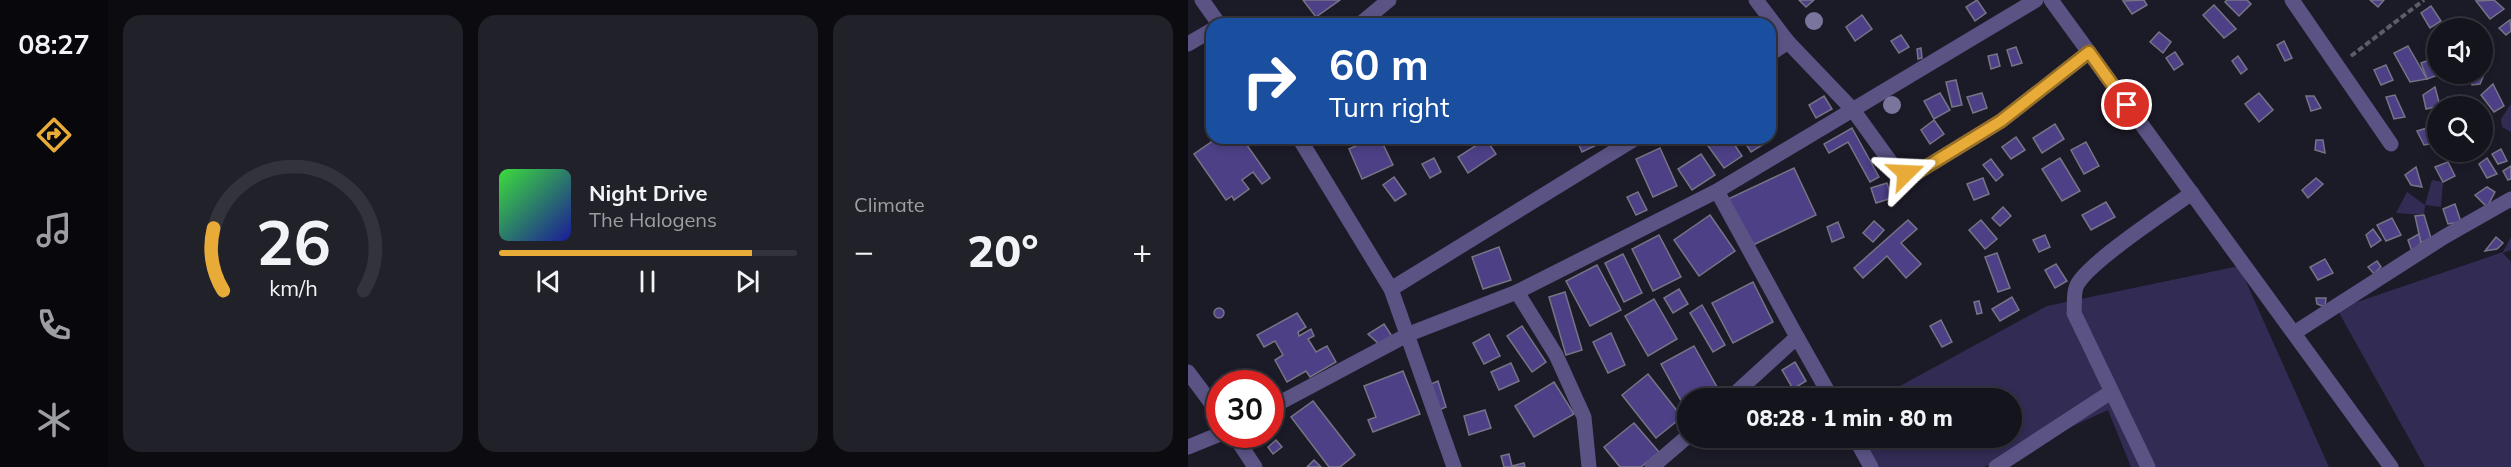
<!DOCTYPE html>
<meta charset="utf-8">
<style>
:root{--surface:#14141d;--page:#21212a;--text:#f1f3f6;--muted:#9d9ea4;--line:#33333b;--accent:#e8ab37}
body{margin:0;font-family:Mulish,sans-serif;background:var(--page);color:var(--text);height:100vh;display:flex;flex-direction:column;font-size:22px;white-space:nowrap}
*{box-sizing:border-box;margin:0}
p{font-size:20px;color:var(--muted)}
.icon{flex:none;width:33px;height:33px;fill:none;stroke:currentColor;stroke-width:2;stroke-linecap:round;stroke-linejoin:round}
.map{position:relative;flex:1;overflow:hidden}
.details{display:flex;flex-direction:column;gap:15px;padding:15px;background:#0b0b10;width:1080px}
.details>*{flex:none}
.top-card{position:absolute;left:18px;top:18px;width:570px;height:126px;border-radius:18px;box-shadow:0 3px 9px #0003,0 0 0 2px var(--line);background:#1a4fa0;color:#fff;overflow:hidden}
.tools{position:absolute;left:1239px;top:18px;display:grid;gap:12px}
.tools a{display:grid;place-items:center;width:66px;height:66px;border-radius:50%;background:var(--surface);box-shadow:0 3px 9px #0003,0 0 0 2px var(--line);font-size:30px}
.speed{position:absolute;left:18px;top:370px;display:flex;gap:12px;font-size:30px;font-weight:700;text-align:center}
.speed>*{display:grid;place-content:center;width:78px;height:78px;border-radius:50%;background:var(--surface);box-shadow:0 3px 9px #0003,0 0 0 2px var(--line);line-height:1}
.speed .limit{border:9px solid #d22;background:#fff;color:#111}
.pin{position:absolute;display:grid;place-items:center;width:51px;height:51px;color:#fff;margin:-26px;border:3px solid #fff;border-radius:50%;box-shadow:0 2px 6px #0007}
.me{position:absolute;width:66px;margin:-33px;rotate:69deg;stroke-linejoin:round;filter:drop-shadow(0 0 4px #0008)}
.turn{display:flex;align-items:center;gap:21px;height:126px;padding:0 24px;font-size:27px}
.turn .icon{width:78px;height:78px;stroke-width:2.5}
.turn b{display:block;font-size:42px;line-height:51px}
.big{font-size:45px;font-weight:800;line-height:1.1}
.details .widget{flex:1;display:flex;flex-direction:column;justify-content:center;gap:9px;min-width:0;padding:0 21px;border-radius:18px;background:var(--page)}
.details .dial{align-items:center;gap:0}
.dial svg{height:156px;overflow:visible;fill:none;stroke:var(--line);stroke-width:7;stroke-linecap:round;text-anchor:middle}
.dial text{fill:var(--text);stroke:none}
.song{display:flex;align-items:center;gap:18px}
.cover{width:72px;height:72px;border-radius:9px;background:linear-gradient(135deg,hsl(120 70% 55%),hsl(240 70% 35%))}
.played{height:6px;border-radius:3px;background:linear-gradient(90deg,var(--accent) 85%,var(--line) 85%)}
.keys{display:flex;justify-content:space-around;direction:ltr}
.heat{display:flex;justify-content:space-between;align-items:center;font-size:33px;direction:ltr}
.details .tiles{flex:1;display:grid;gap:15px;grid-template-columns:repeat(3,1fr)}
.trip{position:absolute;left:489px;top:388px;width:345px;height:60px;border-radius:30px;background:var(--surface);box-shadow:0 3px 9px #0003,0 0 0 2px var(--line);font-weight:800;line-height:60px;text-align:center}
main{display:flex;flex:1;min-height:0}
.tabs{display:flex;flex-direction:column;width:108px;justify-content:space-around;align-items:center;background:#08080c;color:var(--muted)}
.tabs .icon{width:42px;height:42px}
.tabs .current{color:var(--accent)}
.tabs b{font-size:27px;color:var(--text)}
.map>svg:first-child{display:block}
</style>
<main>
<nav class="tabs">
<b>08:27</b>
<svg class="icon current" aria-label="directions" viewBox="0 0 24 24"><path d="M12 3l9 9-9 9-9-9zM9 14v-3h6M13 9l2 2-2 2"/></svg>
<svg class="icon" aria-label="music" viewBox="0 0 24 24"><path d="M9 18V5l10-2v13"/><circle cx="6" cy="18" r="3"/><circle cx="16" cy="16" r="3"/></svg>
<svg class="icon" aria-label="phone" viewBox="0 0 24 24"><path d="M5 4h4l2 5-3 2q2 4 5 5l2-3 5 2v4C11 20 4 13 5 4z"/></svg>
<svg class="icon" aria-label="climate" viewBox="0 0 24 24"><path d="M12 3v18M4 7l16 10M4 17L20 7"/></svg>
</nav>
<section class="details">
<div class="tiles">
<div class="widget dial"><svg viewBox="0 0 100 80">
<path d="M14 69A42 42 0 1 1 86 69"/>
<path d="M14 69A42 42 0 0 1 9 37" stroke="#e8ab37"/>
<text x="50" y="56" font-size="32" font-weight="700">26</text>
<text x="50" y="72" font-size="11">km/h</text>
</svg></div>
<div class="widget">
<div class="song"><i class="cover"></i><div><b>Night Drive</b><p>The Halogens</p></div></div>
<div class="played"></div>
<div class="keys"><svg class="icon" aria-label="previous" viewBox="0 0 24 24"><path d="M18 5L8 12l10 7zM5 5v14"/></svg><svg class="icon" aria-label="pause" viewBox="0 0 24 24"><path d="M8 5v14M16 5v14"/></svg><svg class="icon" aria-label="next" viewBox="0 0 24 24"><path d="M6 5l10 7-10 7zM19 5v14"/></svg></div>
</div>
<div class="widget"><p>Climate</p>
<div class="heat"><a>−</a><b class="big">20°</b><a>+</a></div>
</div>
</div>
</section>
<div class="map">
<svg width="1323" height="467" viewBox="0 0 1323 467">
<rect width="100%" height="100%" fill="#1b1a27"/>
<g fill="#322b53">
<polygon points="1323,104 1323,132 1314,127 1313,119"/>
<polygon points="1244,180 1255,182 1253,207 1237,205 1236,215 1208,213 1219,192 1237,205"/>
<polygon points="1323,237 1323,250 1315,253 1323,262 1323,467 1237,467 1149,309 1315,252"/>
<polygon points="1051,266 1141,467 943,467 920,410 796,467 690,467 674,438 824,438 824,399 688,399 859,306"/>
</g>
<g fill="#4d4087" stroke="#767485" stroke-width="1.5">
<polygon points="115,0 152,0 128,17"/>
<polygon points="611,0 626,0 618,7"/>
<polygon points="789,0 798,13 787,21 778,7"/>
<polygon points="956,0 959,5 944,14 935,1"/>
<polygon points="1039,0 1059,0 1063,4 1051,16 1037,2"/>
<polygon points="1182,0 1196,0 1190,7"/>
<polygon points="1306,0 1316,9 1302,19 1288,1"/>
<polygon points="1026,5 1048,29 1036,38 1015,15"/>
<polygon points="1243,6 1253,21 1242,28 1233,13"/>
<polygon points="674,15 684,29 667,41 658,27"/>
<polygon points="1322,20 1323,31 1318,35 1311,28"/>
<polygon points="971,32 983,42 975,53 962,42"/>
<polygon points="1250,33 1250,45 1243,38"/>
<polygon points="713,35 721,47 711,53 703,41"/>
<polygon points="1096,41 1104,58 1097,61 1089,45"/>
<polygon points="1220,46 1239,79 1222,82 1206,53"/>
<polygon points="828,47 834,63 824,66 819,50"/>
<polygon points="733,48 734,58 730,59 729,49"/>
<polygon points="987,52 995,64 986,70 978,58"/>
<polygon points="809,54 812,66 803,69 800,56"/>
<polygon points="1050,56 1059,69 1053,74 1044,61"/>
<polygon points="1244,59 1250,75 1239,79 1233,63"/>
<polygon points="1198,65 1205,80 1193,85 1186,70"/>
<polygon points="1298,70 1292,84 1284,85 1283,75 1294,74"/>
<polygon points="768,80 774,105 764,107 758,82"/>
<polygon points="1305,84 1316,106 1306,112 1293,95"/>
<polygon points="1247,87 1252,106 1238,109 1235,95"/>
<polygon points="752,93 762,110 746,119 736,101"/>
<polygon points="794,93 799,108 785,113 779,97"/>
<polygon points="1071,93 1085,110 1071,122 1057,104"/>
<polygon points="1207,95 1217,117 1206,119 1198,97"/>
<polygon points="636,96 644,109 628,118 621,105"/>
<polygon points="1118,96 1126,96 1133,108 1123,111"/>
<polygon points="1260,97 1270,105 1258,106 1255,103"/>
<polygon points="1279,98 1288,106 1271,106"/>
<polygon points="746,120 756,134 742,144 733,130"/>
<polygon points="867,124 876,139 854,153 845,138"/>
<polygon points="664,128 691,177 682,182 660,142 641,153 636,144"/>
<polygon points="1239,128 1247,143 1236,145 1229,131"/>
<polygon points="582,136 584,139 563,152 554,138 582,138"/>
<polygon points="828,137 837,150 823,159 814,147"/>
<polygon points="29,138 54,138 82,178 74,184 65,172 54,180 61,189 46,200 44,196 38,200 6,154"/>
<polygon points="185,138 192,138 205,165 174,179 161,149"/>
<polygon points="388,138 423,138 394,152"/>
<polygon points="542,138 554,156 536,168 515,139"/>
<polygon points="298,139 308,154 280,173 270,157"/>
<polygon points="1128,140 1135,140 1137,153 1127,150"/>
<polygon points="898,142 911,166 896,174 883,150"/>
<polygon points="472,148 489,186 465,197 448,159"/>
<polygon points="1313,149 1319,161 1310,164 1304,154"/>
<polygon points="513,154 527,175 504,190 490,169"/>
<polygon points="246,158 253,172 242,178 234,164"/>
<polygon points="872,158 892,191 874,201 854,169"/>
<polygon points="1299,158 1309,174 1299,178 1291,164"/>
<polygon points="803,159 815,175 808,181 795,165"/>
<polygon points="1260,162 1267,176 1255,182 1247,167"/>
<polygon points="1323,166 1323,179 1320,180 1315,171"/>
<polygon points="1228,167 1234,187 1223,185 1217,175"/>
<polygon points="606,168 628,215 563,246 540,199"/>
<polygon points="206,177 218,194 207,201 195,185"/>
<polygon points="795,178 801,194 786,200 779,184"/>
<polygon points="1128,178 1135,184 1120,198 1114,190"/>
<polygon points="699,183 704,198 688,203 683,188"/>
<polygon points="1299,187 1307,192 1299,207 1287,195"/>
<polygon points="450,192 459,210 448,215 439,197"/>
<polygon points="918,202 927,217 903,230 894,215"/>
<polygon points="1267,204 1273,222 1260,224 1255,209"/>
<polygon points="815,207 823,216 812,226 804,218"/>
<polygon points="522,215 547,251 511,276 486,240"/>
<polygon points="1236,215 1243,238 1233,243 1227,216"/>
<polygon points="1204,218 1213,235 1198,241 1189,225"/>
<polygon points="720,220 729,229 713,243 733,264 718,278 699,256 675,278 666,268"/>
<polygon points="793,220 809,239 797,249 781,230"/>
<polygon points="686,221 696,230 685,242 675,233"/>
<polygon points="650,222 656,237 644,242 639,227"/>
<polygon points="1185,229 1193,240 1183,247 1178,235"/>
<polygon points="1231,234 1233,243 1224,251 1220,240"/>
<polygon points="471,235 493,277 465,291 444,249"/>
<polygon points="857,235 862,247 851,252 845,240"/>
<polygon points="1308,237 1315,243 1309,249 1297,251"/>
<polygon points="311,247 323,280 295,289 284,257"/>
<polygon points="809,253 822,288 810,292 797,257"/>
<polygon points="435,254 454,293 436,302 417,263"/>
<polygon points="1137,259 1145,273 1130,280 1122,267"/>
<polygon points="1189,261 1193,267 1186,274 1180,267"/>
<polygon points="868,264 879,281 867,288 857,270"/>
<polygon points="409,265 433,310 402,326 378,281"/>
<polygon points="565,282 585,322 545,343 524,303"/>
<polygon points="491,289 500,304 485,313 476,298"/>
<polygon points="377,292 394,350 378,355 361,297"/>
<polygon points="824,297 831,310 812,321 804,309"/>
<polygon points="1128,298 1138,298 1137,307 1129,304"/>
<polygon points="466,299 489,339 460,356 437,316"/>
<polygon points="791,301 794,313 789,314 786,302"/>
<polygon points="514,305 537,345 525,352 502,313"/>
<circle cx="31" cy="313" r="5"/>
<polygon points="109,313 118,327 110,332 111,336 123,329 126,336 120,339 128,352 139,346 148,362 122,377 118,371 99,382 87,360 95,355 87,341 76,347 69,335"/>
<polygon points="753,320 764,342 754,347 742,326"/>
<polygon points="196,324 205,338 192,345 180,334"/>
<polygon points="334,326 358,362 344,372 319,336"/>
<polygon points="423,333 437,365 420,373 405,342"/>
<polygon points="301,334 312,356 296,364 285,343"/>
<polygon points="506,346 529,387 508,399 500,399 500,404 496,406 473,364"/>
<polygon points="607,362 618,381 605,389 594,370"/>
<polygon points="323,363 331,381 311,390 303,372"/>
<polygon points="215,371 232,414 185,432 180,420 188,417 176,386"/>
<polygon points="460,374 494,417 468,438 434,395"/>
<polygon points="250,381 258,407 251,410 243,384"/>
<polygon points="366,382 386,414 346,437 327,406"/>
<polygon points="125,401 167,455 152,467 141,467 103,417"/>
<polygon points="297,410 303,428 281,435 276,416"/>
<polygon points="446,423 471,452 453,467 432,467 416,447"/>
<polygon points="88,440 94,447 85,454 80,447"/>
<polygon points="321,454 324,466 336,463 337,467 316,467 313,456"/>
<polygon points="126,460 133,467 119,467"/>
</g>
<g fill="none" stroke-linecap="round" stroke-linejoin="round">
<polyline stroke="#5d5c68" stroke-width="4" stroke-dasharray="6 3" stroke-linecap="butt" points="1163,56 1236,0"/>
<g stroke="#5a5384" stroke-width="15">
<polyline points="14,0 31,24"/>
<polyline points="568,0 600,42 665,110 704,164 718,173 725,175 813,121 901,52"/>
<polyline points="1104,0 1203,144"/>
<polyline points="172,24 201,0"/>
<polyline points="0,44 24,30"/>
<polyline points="582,54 600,42"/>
<polyline points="111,138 203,289 266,467"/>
<polyline points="529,191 609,337 541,399"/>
<polyline points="203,289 448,138"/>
<polyline points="329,292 368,355 396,417 401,467"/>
<polyline points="1106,333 1256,237 1323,199"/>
<polyline points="609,337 644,399"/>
<polyline points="0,372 32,415"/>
<polyline points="82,408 221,334 329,292 529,191 848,0"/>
<polyline points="46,435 67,467"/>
<polyline points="667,438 683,467"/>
<polyline points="0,447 32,434"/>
<polyline points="464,467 500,436"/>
<polyline points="808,467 923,392"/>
<path d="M960 467 886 313C887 304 885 293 889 285 901 262 979 211 1004 193"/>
</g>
<polyline stroke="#5a5384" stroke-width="15" points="863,0 1203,467"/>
</g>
<g fill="#79759d">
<circle cx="626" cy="21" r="9"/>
<circle cx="704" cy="105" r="9"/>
</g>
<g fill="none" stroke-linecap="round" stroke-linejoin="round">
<g stroke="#976f24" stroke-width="15">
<polyline id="route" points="718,173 725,175 813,121 901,52 939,105"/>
</g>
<use href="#route" stroke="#e8ab37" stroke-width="10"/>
</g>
</svg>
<div class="tools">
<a><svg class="icon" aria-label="sound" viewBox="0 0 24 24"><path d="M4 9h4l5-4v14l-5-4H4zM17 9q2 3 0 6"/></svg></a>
<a><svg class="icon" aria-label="search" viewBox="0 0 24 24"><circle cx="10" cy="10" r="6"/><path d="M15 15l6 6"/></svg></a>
</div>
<div class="speed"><div class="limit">30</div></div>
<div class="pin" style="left:939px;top:105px;background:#d93025"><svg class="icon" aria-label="arrive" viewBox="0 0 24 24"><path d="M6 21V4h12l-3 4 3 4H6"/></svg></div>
<svg class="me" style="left:718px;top:173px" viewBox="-20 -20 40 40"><path d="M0-17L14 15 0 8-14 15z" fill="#e8ab37" stroke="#fff" stroke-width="4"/></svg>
<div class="trip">08:28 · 1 min · 80 m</div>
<div class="top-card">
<div class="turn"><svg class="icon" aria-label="right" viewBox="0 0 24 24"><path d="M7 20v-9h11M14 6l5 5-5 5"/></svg><div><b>60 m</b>Turn right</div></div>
</div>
</div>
</main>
